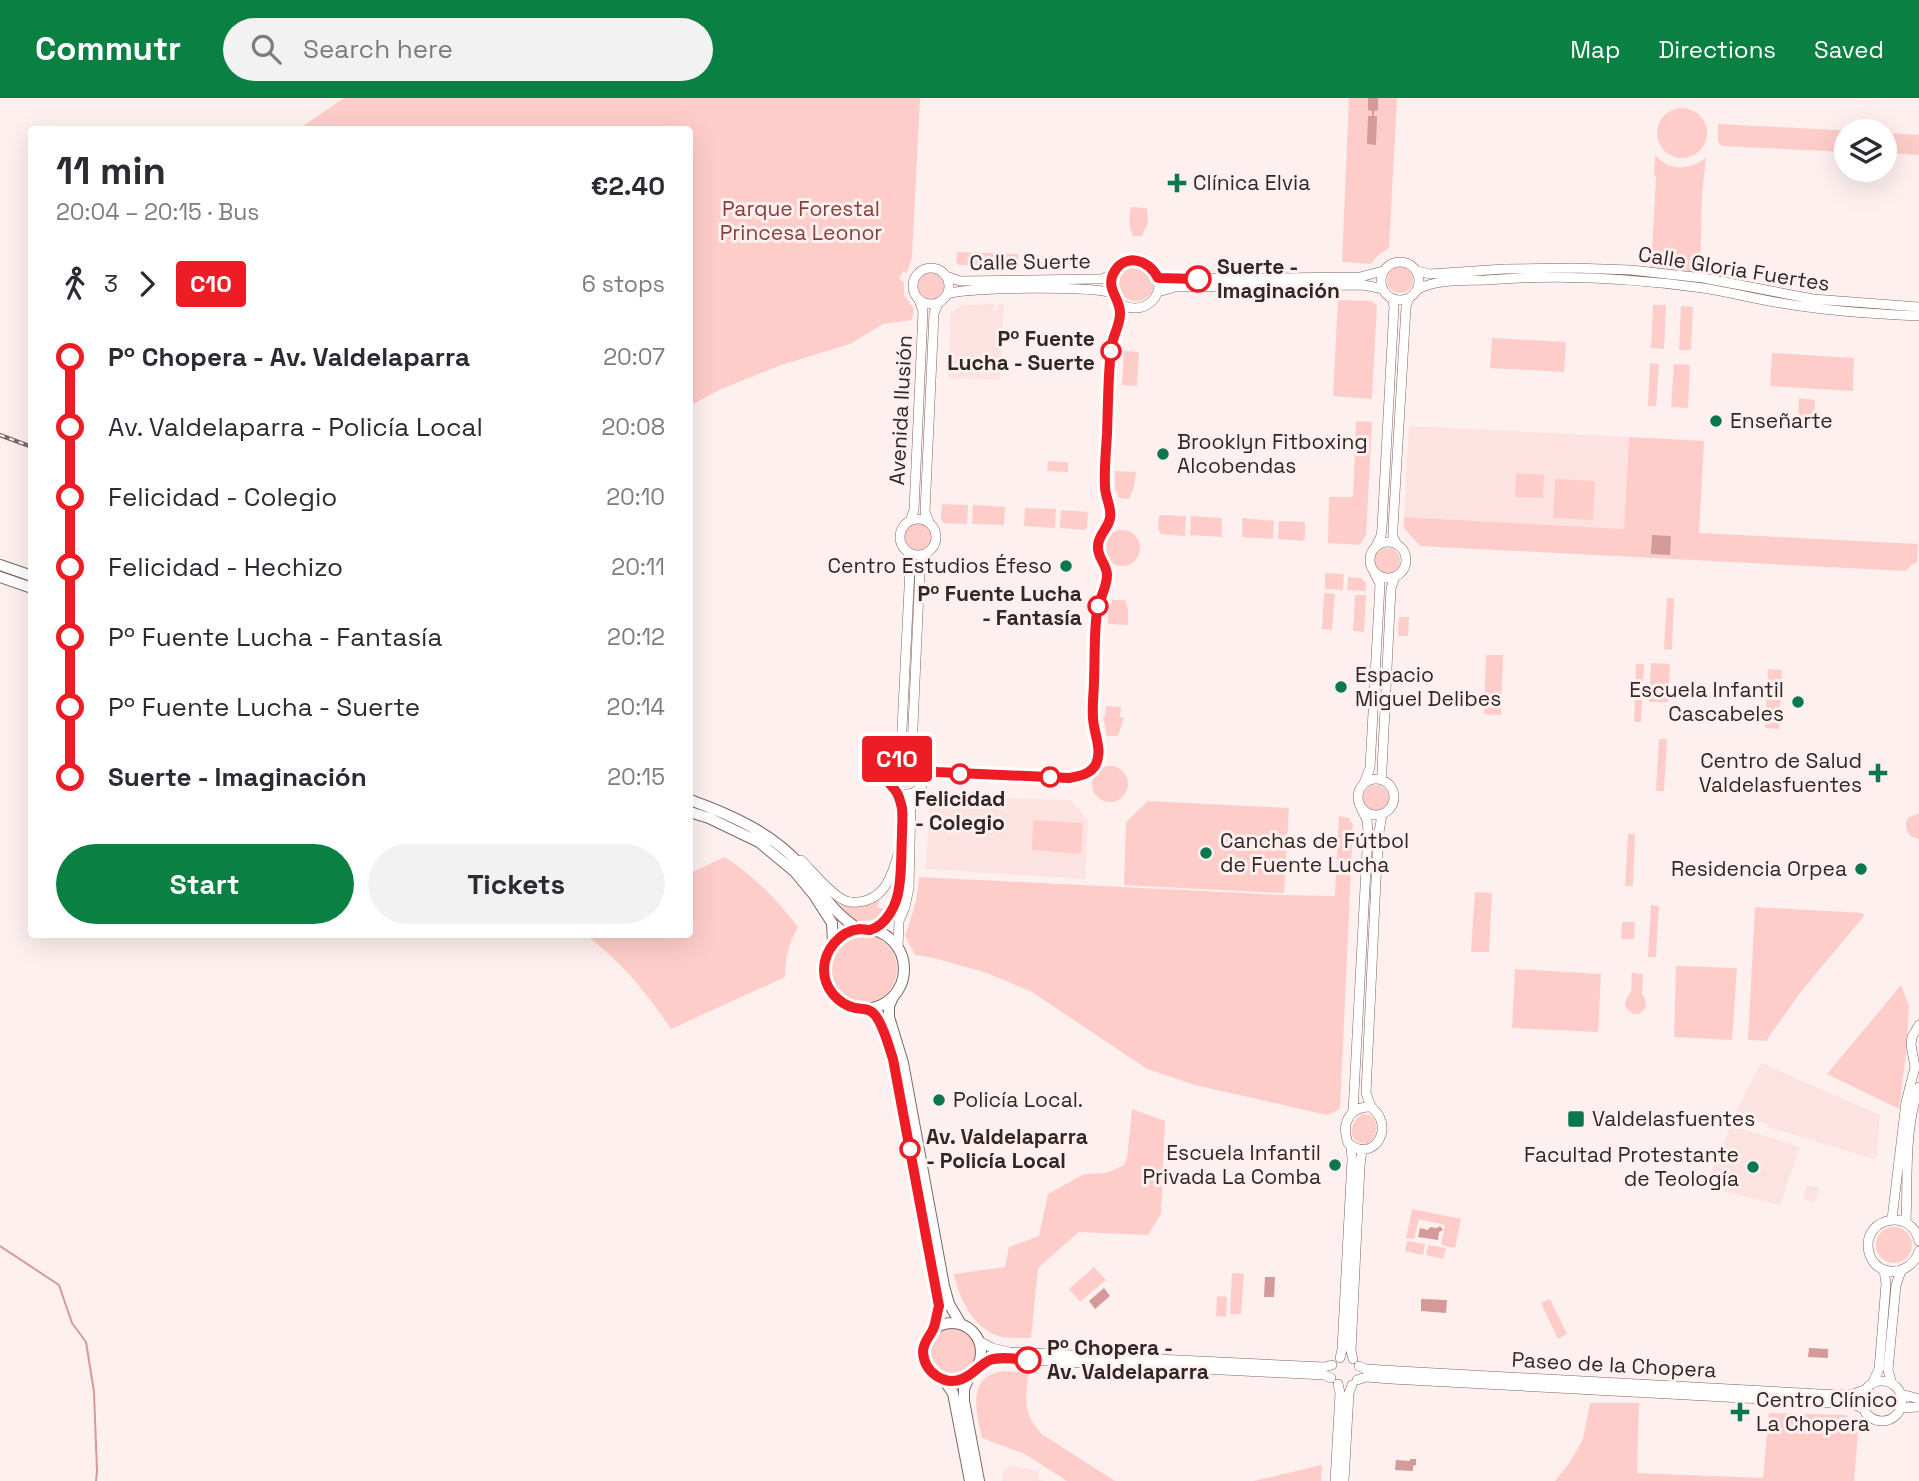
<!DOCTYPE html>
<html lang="en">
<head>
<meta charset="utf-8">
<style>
  :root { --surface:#fff; --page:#f2f2f3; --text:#2b2b33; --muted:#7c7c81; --accent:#0b8043 }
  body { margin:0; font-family:"Space Grotesk",sans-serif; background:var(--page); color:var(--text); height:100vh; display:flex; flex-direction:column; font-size:26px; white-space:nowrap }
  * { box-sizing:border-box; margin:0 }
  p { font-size:23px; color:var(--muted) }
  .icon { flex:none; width:38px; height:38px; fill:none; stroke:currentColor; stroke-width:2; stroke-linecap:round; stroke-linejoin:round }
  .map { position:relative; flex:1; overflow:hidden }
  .panel { position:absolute; left:28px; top:28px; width:665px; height:812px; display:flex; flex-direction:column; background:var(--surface); border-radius:7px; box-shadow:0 7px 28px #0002 }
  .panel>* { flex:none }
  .badge { padding:0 14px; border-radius:5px; font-size:24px; line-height:46px }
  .buttons { position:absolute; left:1834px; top:21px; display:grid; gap:14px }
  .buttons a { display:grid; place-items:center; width:63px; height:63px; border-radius:50%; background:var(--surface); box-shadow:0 7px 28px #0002; font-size:35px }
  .map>.badge { position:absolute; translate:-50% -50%; box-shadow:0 0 0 4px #fff }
  .legs { display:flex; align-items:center; gap:10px; height:77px; padding:0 28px; font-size:23px }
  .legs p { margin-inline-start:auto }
  .headline { display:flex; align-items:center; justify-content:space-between; height:119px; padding:0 28px }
  h1 { font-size:38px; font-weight:700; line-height:52px }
  .action { display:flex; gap:14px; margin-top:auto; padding:14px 28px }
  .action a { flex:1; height:80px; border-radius:42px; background:var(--accent); color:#fff; font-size:28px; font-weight:700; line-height:80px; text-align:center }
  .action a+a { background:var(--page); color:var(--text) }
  ul { padding:0 28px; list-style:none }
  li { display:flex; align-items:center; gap:24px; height:70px; font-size:26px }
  li i { display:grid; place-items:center; width:10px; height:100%; margin:0 9px; background:currentColor }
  li i::after { content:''; width:18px; height:18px; margin:-9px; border:5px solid; border-radius:50%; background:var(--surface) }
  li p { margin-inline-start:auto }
  li:first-child i { background:linear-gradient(#0000 50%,currentColor 0) }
  li:last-child i { background:linear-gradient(currentColor 50%,#0000 0) }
  header { display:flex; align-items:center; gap:42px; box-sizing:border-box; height:98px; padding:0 35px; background:var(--accent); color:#fff }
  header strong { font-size:33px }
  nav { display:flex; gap:38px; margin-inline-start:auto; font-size:24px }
  .search { width:490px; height:63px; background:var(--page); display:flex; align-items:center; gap:18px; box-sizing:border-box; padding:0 24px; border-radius:38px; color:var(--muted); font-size:26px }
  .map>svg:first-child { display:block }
  .built { fill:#fce3e1 }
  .green { fill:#fecdca }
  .water { fill:#d49a98 }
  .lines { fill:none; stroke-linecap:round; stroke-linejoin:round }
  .stream { stroke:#d49a98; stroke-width:2 }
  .secondary-casing { stroke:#7f6462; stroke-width:10 }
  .highway-casing { stroke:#7f6462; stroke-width:12 }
  .secondary { stroke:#fff; stroke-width:9 }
  .highway { stroke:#fff; stroke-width:10 }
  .rail-casing { stroke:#776b6a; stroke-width:4.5 }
  .rail { stroke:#fdf0ef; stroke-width:2; stroke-dasharray:5; stroke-linecap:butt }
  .line-1-casing { stroke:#fff; stroke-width:16 }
  .line-1 { stroke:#ee1c25; stroke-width:10 }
  .poi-dot { fill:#0a7750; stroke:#fdf0ef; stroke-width:2.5 }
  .stop-1-dot { fill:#fff; stroke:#ee1c25; stroke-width:3.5 }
  .labels { text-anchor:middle; stroke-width:6; stroke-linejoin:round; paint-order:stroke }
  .poi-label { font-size:21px; fill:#332726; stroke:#fdf0ef; text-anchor:start }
  .park-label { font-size:21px; fill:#863e3d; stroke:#fdf0ef }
  .street-label { font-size:21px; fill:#332726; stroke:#fdf0ef }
  .stop-label { font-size:21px; font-weight:bold; fill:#332726; stroke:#fdf0ef; text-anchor:start }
</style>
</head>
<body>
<header>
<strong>Commutr</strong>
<div class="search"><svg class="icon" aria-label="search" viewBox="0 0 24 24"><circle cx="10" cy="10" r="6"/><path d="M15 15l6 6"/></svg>Search here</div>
<nav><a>Map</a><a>Directions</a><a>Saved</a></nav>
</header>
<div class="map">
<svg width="1919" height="1383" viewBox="0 0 1919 1383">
  <rect width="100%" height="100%" fill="#fdf0ef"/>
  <path class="built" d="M994,206V212H998L999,206H1004L1000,282L950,280L948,277L951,215L962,207Z
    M1409,328L1629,339L1624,431L1404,419Z
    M930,698L1071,702L1088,723L1085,781L926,771Z
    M1761,965L1880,1017L1877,1058L1873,1061L1769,1029L1767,1026L1760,1023L1758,1025L1734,1018Z
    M1731,1027L1800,1049L1780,1107L1705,1089Z
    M1807,1087L1819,1090L1815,1104L1803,1101Z
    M1008,1367L1039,1373L1038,1382L1046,1383H1002L1003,1374L1007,1373Z"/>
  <path class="green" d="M344,0H920L912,159L907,175L903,173L899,181L904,184V197L914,211L912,222L883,226L850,246L781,267L719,292L690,308V32L299,31Z
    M1349,0H1397L1389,150L1377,158L1371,166L1342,164Z
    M1657 35a25 25 0 1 1 50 0a25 25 0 1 1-50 0Z
    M1718,26L1856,33H1846V54L1722,48L1718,44Z
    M1885,35L1919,37V57L1885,55Z
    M1655,57C1670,74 1689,72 1706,60L1702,96L1700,176L1650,169L1649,154H1652L1656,78L1654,77Z
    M1131,109L1147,110L1148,125L1142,138H1133C1128,128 1129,120 1131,109Z
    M957,154L1018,156V164L1014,167H960L956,164Z
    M1037,158L1075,159V166L1042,167L1037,163Z
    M1118 185a18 18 0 1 1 36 0a18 18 0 1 1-36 0Z
    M1387 182a13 13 0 1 1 26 0a13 13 0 1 1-26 0Z
    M918 188a13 13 0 1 1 26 0a13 13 0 1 1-26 0Z
    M1338,202L1372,203L1377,208L1372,301L1333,298Z
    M1653,207H1666L1664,251L1651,250Z
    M1681,208L1693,209L1691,252H1679Z
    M1492,240L1566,244L1564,274L1490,270Z
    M1124,253L1139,254L1137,288L1122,287Z
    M1772,255L1854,260L1853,293L1770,288Z
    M1650,265L1659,266L1656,308H1648Z
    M1674,266L1690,267L1688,310L1671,309Z
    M1799,300L1815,302L1814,324L1798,323Z
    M1356,323L1372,324L1366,437L1360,447L1328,445L1329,399H1353Z
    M1629,339L1704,343L1699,435L1918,446L1917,464L1911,467L1906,473L1420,448L1404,430V419L1624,431Z
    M1048,363L1068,364V374L1047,373Z
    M1115,373L1136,374L1134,389L1129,401L1119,400L1115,390Z
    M1516,375L1544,377L1543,400L1515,399Z
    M1555,381L1595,383L1593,422L1553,420Z
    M942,406L968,407L967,426L943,425L941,421Z
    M973,407L1005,409L1004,427L972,426Z
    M1025,410L1056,411L1055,430L1024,428Z
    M1061,412L1088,414L1087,430L1085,432L1060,430Z
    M1159,417L1186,418L1185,438L1162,436L1158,432Z
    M1191,418L1222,420V439L1190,437Z
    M1242,420L1274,423L1273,441L1242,439Z
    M1279,423L1305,424V440L1302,443L1278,441Z
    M904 439a14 14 0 1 1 28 0a14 14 0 1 1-28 0Z
    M1104 450a18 18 0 1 1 36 0a18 18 0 1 1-36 0Z
    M1374 463a13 13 0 1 1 26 0a13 13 0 1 1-26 0Z
    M1325,475L1344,476L1343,492L1325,491Z
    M1348,479L1361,480L1366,485V493L1347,492Z
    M1324,495L1335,496L1332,532L1322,531Z
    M1355,497H1366L1364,534L1353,533Z
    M1667,500H1674L1672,552L1664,551Z
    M1113,502H1125L1128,511V527L1108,526L1109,511Z
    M1399,519H1409L1408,538H1398Z
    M1486,557H1503L1501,617L1484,616Z
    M1651,565L1670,566L1668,604H1649Z
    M1636,566H1644L1641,624H1634Z
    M1768,571L1782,572L1779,631L1765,630Z
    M1106,608L1121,609L1120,619H1124L1118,638H1107L1103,618H1105Z
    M1659,641H1667L1664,693H1656Z
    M893 676a13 13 0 1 1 26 0a13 13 0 1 1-26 0Z
    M1092 686a18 18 0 1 1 36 0a18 18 0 1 1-36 0Z
    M1363 700a13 13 0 1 1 26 0a13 13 0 1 1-26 0Z
    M1148,703L1289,710L1284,795L1124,787L1126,724Z
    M1919,715V741C1908,740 1903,730 1908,720Z
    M1339,718L1349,720L1353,727L1340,1011L1327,1017L1195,987L1147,971L1032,894L987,875L934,860L915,857L905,838C912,819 918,799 919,779L1281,797L1335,798Z
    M1033,722L1083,725L1081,756L1032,752Z
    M1628,736H1635L1633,788H1625Z
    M725,759C754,778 776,801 798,829C789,845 785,860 785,879L671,931C646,894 622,864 586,837L690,836V775Z
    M1475,794L1492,795L1489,854H1471Z
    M880,802L877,809L886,812L878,822L858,823L850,819L840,806L861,809Z
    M1651,807L1659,808L1656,859H1648Z
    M1755,809L1863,815L1864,818L1800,895L1766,943L1748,942Z
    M1622,824H1635L1634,841H1621Z
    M829 871a34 34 0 1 1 68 0a34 34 0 1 1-68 0Z
    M1676,868L1737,870L1732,942L1674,939Z
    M1515,871L1601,876L1598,934L1512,930Z
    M1632,875L1643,876L1642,896C1652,908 1640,923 1629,913C1620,906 1629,899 1631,893C1632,888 1631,880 1632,875Z
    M1901,887L1909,908L1906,956L1899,1011L1827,976Z
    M1132,1011L1165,1023L1161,1116L1148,1137L1079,1134L1038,1170L1031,1240C1022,1240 1012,1240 1003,1239C975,1234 959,1201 954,1176L1005,1169L1009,1149L1039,1138L1048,1096L1084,1076L1105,1075L1123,1068L1127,1061Z
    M1362,1016L1370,1017C1380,1026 1378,1038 1367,1046C1347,1045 1348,1026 1362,1016Z
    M1412,1111L1461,1121L1455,1150L1441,1147L1445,1127L1419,1121L1414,1141L1406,1140Z
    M1876 1147a18 18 0 1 1 36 0a18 18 0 1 1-36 0Z
    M1407,1143L1425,1146L1423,1157L1405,1153Z
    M1428,1147L1446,1150L1443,1161L1426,1157Z
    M1094,1169L1106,1182L1080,1204L1069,1191Z
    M1232,1175L1244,1176L1241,1216H1230Z
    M1217,1198L1227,1199L1226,1219L1216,1218Z
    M1550,1201L1567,1236L1558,1241L1541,1205Z
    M928 1253a24 24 0 1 1 48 0a24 24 0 1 1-48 0Z
    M1005,1273L1028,1275C1026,1302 1022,1317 1043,1337L1115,1383H1067L1025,1356L982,1340C976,1313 966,1277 1005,1273Z
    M1590,1305H1639L1637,1375L1763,1380L1769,1315L1846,1317L1858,1334L1854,1383H1555L1570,1364L1583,1341Z
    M1322,1367L1321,1383H1254Z"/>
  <path class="water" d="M1368,0H1378V12L1374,13V18H1377L1376,47L1367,46L1368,18H1372V13L1368,12Z
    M1652,437L1671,438L1670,457L1651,456Z
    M1440,1128L1443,1132L1439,1134L1438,1142L1418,1139L1420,1130L1428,1132L1430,1129L1437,1130Z
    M1265,1179H1275L1274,1199H1264Z
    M1104,1190L1110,1198L1095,1211L1089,1203Z
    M1421,1201L1447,1202L1446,1215L1421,1213Z
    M1809,1250L1828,1251V1260L1808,1259Z
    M1410,1361H1416V1367L1413,1368V1373L1395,1372L1396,1362L1410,1363Z"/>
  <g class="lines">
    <path class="stream" d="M0,1148L59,1187L72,1225L86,1244L94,1294L97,1373L96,1383"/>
    <defs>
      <path id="secondary" d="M1111 186a24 24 0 1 1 48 0a24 24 0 1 1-48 0Z
        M1381 183a19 19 0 1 1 38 0a19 19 0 1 1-38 0Z
        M913 188a18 18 0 1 1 36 0a18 18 0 1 1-36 0Z
        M1417,173L1430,176L1504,171L1574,170L1631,172L1703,180L1813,201L1919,209
        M946,178L960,183L1095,181H1102L1114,175
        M1158,180L1175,181L1360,179L1383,173
        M1418,191C1438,181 1463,183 1486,182C1558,176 1632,180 1703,190C1729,194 1755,201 1781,205C1827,213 1873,216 1919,218
        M1158,194L1175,189L1364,187L1383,191
        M947,196C965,189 1093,188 1112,195
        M900 439a18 18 0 1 1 36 0a18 18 0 1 1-36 0Z
        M910,423L914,412L923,213L919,202
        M929,424L925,414L934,215L939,204
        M1370 462a18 18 0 1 1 36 0a18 18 0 1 1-36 0Z
        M1397,447L1393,439V429L1406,209L1409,200
        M1376,448L1381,438L1382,430L1394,208L1392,200
        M887 677a19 19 0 1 1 38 0a19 19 0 1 1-38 0Z
        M914,660L912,650L920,471L925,456
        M896,661L901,651L910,470L908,455
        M1358 699a18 18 0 1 1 36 0a18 18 0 1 1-36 0Z
        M1382,682V671L1391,490L1395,479
        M1364,685L1370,670L1380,486L1375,476
        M801,762C812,773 829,794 842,801C847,804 852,805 858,804C888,801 894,771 901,746
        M870,832L884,824L889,817L899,794L902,711L897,694
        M898,850L899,823L905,809L909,790L911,703L914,694
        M1371,1009C1349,1008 1341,1026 1348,1045C1355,1050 1361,1054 1370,1050C1381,1045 1385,1031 1380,1020C1378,1014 1372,1012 1370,1006C1368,1003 1368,999 1366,995L1376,782L1379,734L1382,717
        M1353,1014L1368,733L1367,722L1361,710
        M1892,1121L1906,1004L1915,969L1911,947L1912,939L1919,927
        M1906,1124C1908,1080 1904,1031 1919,989
        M1919,1143C1911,1107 1857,1121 1870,1158C1873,1165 1878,1170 1885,1172C1900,1177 1915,1167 1919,1153
        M979,1243L992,1250L1009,1254L1324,1269L1332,1267
        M1340,1260L1342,1252L1352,1061L1351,1047
        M1353,1261L1351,1253L1360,1068L1362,1052
        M1359,1268L1366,1271L1399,1273L1839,1297L1853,1296L1867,1291
        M976,1269L992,1261H1006L1324,1277L1331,1280
        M1357,1282L1366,1279L1391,1281L1853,1306L1864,1311
        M1862 1303a20 20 0 1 1 40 0a20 20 0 1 1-40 0Z
        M1872,1286L1879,1271L1886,1186L1884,1172
        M1892,1286L1888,1272L1896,1187L1901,1173
        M1901,1296L1919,1301
        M1901,1310L1919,1309
        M1335,1383L1340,1295L1338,1286
        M1344,1383L1349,1295L1352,1287"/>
      <path id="highway" d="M0,467L32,478
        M0,479L32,490
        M690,702C729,716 773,735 801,768C820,791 833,816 859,831
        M690,714L709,720L759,744L795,774L814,797L832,825L833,846
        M824 871a40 40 0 1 1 80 0a40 40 0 1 1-80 0Z
        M894,897L889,908V919L903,965L944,1188L949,1206L961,1226
        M867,911C882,921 888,944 893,961L939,1208L933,1232
        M923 1254a29 29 0 1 1 58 0a29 29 0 1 1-58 0Z
        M970,1277L964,1291V1303L979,1383
        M943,1281L953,1295L970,1383"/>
    </defs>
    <use href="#secondary" class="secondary-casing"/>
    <use href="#highway" class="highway-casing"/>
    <use href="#secondary" class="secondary"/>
    <use href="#highway" class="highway"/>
    <defs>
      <path id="rail" d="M0,337L32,349"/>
    </defs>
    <use href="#rail" class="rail-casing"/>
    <use href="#rail" class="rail"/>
  </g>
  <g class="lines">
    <defs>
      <path id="line-1" d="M1028,1262C1016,1261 1001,1258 990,1262C979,1267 973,1277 962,1281C944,1288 924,1274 923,1254C923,1243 931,1238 934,1229C936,1223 937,1215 939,1208L893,961C889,949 883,926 875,917C869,910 863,911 855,910C838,906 824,890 824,872C824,852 840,833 860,831C861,831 869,832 870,832C887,827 897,806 899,790C902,772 901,754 902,737C902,728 903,718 902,710C901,706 899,698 897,695C893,688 887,686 887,677C887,668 894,660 904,659C916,657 925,670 936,674L1069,680C1080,678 1091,676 1096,666C1103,651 1093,634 1093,619C1092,607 1094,594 1094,582C1095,559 1094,536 1097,513C1099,501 1107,490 1107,477C1107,466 1097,460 1098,448C1098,437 1108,431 1110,420C1112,409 1105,399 1105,389C1104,372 1106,353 1107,336C1108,308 1108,279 1111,251C1112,239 1120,228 1120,216C1121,201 1106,192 1113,176C1124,154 1149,161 1158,180L1198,181"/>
    </defs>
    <use href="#line-1" class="line-1-casing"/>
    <use href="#line-1" class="line-1"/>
  </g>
  <g class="poi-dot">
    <path d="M1173.5 74.5h7v7h7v7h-7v7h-7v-7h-7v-7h7z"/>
    <circle cx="1716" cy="323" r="7"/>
    <circle cx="1163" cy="356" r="7"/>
    <circle cx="1066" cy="468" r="7"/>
    <circle cx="1341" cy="589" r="7"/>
    <circle cx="1798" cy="604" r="7"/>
    <path d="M1874.5 664.5h7v7h7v7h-7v7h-7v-7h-7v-7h7z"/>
    <circle cx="1206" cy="755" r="7"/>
    <circle cx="1861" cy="771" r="7"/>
    <circle cx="939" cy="1002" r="7"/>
    <rect x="1567" y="1012" width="18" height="18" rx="3.5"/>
    <circle cx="1335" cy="1067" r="7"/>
    <circle cx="1753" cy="1069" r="7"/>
    <path d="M1736.5 1303.5h7v7h7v7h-7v7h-7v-7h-7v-7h7z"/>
  </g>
  <g class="stop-1-dot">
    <circle cx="1198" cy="181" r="12"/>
    <circle cx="1111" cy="253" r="9"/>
    <circle cx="1098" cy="508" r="9"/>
    <circle cx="960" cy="676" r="9"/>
    <circle cx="1050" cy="679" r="9"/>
    <circle cx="910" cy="1051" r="9"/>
    <circle cx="1028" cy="1262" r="12"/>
  </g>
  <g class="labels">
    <g class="poi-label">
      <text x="1193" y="92">Clínica Elvia</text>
      <text x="1730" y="330">Enseñarte</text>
      <text x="1177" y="351">Brooklyn Fitboxing<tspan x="1177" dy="24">Alcobendas</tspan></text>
      <text x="1052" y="475" text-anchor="end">Centro Estudios Éfeso</text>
      <text x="1355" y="584">Espacio<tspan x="1355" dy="24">Miguel Delibes</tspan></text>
      <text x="1784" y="599" text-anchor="end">Escuela Infantil<tspan x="1784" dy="24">Cascabeles</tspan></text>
      <text x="1862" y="670" text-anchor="end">Centro de Salud<tspan x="1862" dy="24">Valdelasfuentes</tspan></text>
      <text x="1220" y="750">Canchas de Fútbol<tspan x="1220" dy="24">de Fuente Lucha</tspan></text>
      <text x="1847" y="778" text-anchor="end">Residencia Orpea</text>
      <text x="953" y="1009">Policía Local.</text>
      <text x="1592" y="1028">Valdelasfuentes</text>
      <text x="1321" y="1062" text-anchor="end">Escuela Infantil<tspan x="1321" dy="24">Privada La Comba</tspan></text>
      <text x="1739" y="1064" text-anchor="end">Facultad Protestante<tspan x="1739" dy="24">de Teología</tspan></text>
      <text x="1756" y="1309">Centro Clínico<tspan x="1756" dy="24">La Chopera</tspan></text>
    </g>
    <g class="park-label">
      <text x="801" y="118">Parque Forestal<tspan x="801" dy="24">Princesa Leonor</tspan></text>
    </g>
    <g class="street-label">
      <text transform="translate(1030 164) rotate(-1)" y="7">Calle Suerte</text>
      <text transform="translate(1734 171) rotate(9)" y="7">Calle Gloria Fuertes</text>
      <text transform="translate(901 312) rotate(-87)" y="7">Avenida Ilusión</text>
      <text transform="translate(1614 1267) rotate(3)" y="7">Paseo de la Chopera</text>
    </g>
    <g class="stop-label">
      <text x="1217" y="176">Suerte -<tspan x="1217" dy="24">Imaginación</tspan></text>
      <text x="1095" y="248" text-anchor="end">Pº Fuente<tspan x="1095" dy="24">Lucha - Suerte</tspan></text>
      <text x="1082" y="503" text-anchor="end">Pº Fuente Lucha<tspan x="1082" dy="24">- Fantasía</tspan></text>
      <text x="960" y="708" text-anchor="middle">Felicidad<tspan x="960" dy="24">- Colegio</tspan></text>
      <text x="926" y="1046">Av. Valdelaparra<tspan x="926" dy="24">- Policía Local</tspan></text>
      <text x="1047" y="1257">Pº Chopera -<tspan x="1047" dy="24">Av. Valdelaparra</tspan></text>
    </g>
  </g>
</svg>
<div class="buttons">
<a><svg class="icon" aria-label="layers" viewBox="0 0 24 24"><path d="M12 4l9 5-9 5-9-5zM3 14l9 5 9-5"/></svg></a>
</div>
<b class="badge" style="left:897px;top:661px;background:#ee1c25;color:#fff">C10</b>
<section class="panel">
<div class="headline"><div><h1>11 min</h1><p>20:04 – 20:15 · Bus</p></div><b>€2.40</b></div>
<div class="legs"><svg class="icon" aria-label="walk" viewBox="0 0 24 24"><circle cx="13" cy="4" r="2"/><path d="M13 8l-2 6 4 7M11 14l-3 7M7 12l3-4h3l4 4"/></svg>3<svg class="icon" aria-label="forward" viewBox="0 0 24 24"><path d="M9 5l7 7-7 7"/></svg><b class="badge" style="background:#ee1c25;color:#fff">C10</b><p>6 stops</p></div>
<ul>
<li><i style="color:#ee1c25"></i><b>Pº Chopera - Av. Valdelaparra</b><p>20:07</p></li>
<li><i style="color:#ee1c25"></i><span>Av. Valdelaparra - Policía Local</span><p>20:08</p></li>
<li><i style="color:#ee1c25"></i><span>Felicidad - Colegio</span><p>20:10</p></li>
<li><i style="color:#ee1c25"></i><span>Felicidad - Hechizo</span><p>20:11</p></li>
<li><i style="color:#ee1c25"></i><span>Pº Fuente Lucha - Fantasía</span><p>20:12</p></li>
<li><i style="color:#ee1c25"></i><span>Pº Fuente Lucha - Suerte</span><p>20:14</p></li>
<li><i style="color:#ee1c25"></i><b>Suerte - Imaginación</b><p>20:15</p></li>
</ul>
<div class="action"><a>Start</a><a>Tickets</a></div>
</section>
</div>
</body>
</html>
